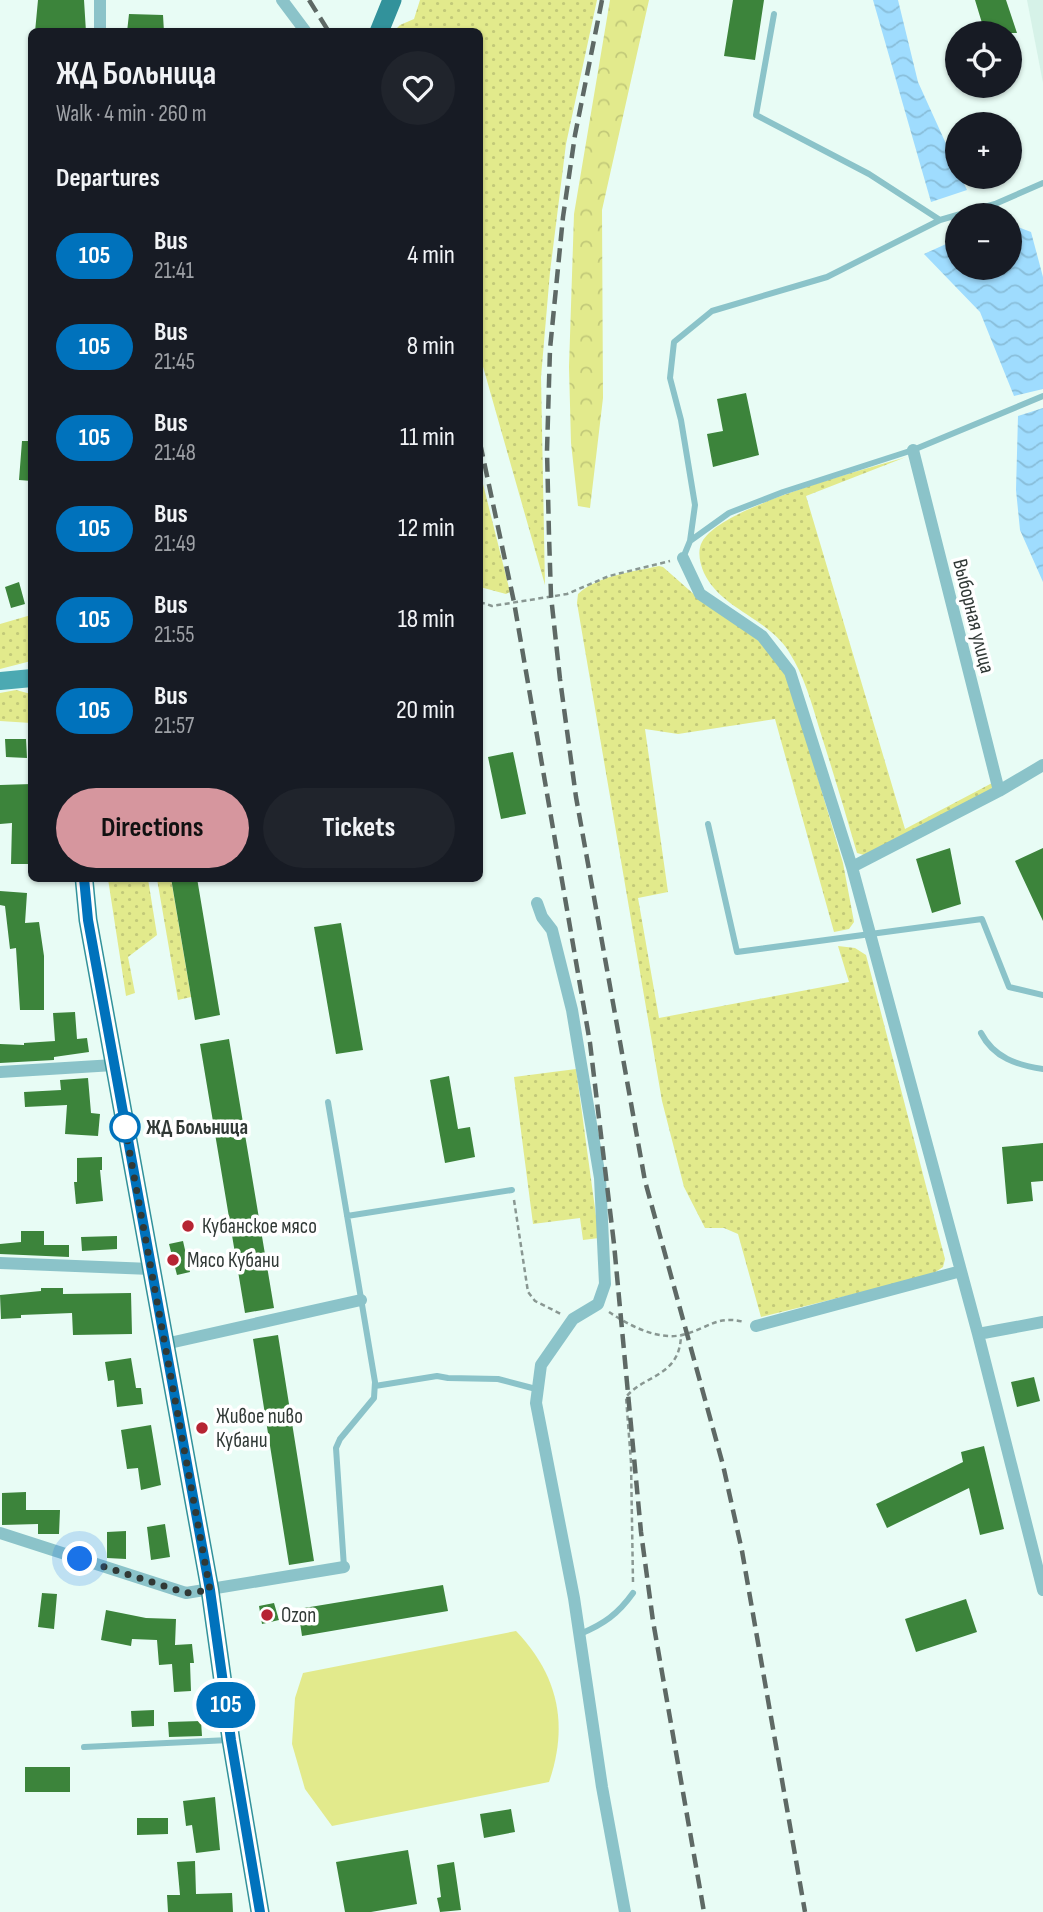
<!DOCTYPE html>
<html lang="en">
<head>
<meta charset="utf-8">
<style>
  :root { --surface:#171b24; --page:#20242c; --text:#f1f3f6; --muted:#9ea1a6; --accent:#d6969e }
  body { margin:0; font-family:"Sofia Sans Condensed",sans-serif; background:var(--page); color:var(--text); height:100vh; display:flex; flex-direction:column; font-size:26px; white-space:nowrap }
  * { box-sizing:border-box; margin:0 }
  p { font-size:23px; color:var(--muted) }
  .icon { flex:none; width:38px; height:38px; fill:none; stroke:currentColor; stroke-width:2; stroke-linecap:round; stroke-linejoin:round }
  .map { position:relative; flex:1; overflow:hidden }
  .side { position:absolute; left:28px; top:28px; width:455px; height:854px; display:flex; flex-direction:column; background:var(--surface); border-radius:10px; box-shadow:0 2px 5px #0004 }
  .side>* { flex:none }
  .badge { padding:0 14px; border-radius:23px; font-size:24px; line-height:46px }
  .fabs { position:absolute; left:945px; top:21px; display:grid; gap:14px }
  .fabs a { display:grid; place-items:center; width:77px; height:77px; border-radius:50%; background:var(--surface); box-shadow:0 2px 5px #0004; font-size:35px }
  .you { position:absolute; width:35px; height:35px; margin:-18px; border:5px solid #fff; border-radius:50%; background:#1a73e8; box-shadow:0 0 0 10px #1a73e833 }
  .map>.badge { position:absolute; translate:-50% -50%; box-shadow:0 0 0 4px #fff }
  h2 { padding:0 28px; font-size:26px; line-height:63px }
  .round { display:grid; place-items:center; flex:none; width:74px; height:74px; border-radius:37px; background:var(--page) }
  .overview { display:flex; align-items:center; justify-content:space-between; height:119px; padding:0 28px }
  h1 { font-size:33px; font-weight:700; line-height:52px }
  .button { display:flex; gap:14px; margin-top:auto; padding:14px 28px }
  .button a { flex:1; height:80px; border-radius:42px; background:var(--accent); color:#111; font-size:28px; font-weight:700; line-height:80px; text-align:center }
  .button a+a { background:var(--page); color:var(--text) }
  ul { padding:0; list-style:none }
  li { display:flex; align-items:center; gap:21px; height:91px; padding:0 28px }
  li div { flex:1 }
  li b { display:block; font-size:26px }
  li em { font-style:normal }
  li .badge { min-width:77px; font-weight:700; text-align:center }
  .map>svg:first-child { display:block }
  .built { fill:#d6f2e8 }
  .grass { fill:url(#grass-dots) }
  .forest { fill:url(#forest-crowns) }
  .pitch { fill:#e2ea8c }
  .water { fill:url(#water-waves) }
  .building { fill:#3c843b }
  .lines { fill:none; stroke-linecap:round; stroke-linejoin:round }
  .path { stroke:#899792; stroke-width:2.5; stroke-dasharray:5 3.5; stroke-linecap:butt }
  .lane { stroke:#8bc3c9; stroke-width:6 }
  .street { stroke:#8bc3c9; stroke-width:12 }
  .secondary { stroke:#4ca9b2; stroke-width:18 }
  .primary { stroke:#32929b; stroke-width:19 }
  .rail { stroke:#5e6965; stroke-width:4.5; stroke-dasharray:14 7; stroke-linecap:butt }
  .line-casing { stroke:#fff; stroke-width:16 }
  .line { stroke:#0072bc; stroke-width:10 }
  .walk { stroke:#313936; stroke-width:7; stroke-dasharray:0 12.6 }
  .stop-dot { fill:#fff; stroke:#0072bc; stroke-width:3.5 }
  .poi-dot { fill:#b62433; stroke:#fff; stroke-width:2.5 }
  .labels { text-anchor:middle; stroke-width:7; stroke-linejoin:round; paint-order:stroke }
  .street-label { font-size:21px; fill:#313936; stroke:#fff }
  .stop-label { font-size:21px; font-weight:bold; fill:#313936; stroke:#fff; text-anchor:start }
  .poi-label { font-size:21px; fill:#313936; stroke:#fff; text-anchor:start }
</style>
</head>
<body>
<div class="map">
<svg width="1043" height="1912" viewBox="0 0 1043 1912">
  <defs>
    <pattern id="grass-dots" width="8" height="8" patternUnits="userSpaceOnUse" patternTransform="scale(1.75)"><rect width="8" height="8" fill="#e2ea8c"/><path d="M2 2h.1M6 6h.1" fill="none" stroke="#c2c979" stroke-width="1.8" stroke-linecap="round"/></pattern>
    <pattern id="forest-crowns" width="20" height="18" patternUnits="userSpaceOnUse" patternTransform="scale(1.75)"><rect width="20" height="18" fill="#e2ea8c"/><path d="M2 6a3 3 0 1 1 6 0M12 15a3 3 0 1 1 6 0" fill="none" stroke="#c2c979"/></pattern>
    <pattern id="water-waves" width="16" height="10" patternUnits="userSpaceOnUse" patternTransform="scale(1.75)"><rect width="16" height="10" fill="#9fdcfe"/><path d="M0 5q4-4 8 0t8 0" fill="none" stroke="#89beda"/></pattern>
  </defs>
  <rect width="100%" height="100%" fill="#e8fcf5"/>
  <path class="built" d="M1027,0H1043V83Z"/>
  <path class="grass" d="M420,0H597L566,144L550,272L541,377L545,585L480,356V32L394,31L400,25L414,19Z
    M906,457L806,496L905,829L994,782L991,790L864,855L857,853C845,812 833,771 820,731C812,704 804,675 789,652C768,618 721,609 704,573C700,564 697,551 702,542C721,506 864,470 906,457Z
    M480,472L510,592L506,594L480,587Z
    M659,566L663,567L697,597L768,647L789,681L843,863L854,922L849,929L834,932L775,719L678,734L645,729L668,892L638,898L659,1018L849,982L838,946L855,948L866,955L945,1259L943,1267L931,1275L761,1317L738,1234L724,1228H705L684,1187L662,1101L577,603L578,594C599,575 632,572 659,566Z
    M31,615V661L0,669V624Z
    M16,690L31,694V723L0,721V693Z
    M108,879H148L157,935L128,957L135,993L126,996Z
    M157,879H171L191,997L178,1000Z
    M576,1069L599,1238L583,1240L580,1218L533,1224L514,1077Z"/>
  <path class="forest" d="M610,0H649L602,210L603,398L590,508L578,506L571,443L569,367L574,214Z"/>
  <path class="pitch" d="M516,1631C558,1675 569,1724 549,1782L332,1826L305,1789L292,1744L295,1698L303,1673Z"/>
  <path class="water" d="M873,0H898L918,82L957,168V177H961L967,190L931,202Z
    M1010,224L1031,232L1043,277V389L1014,396L980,312L924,254L957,239V268H1010Z
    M1043,408V582L1020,530L1016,490L1018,416Z"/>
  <path class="building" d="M38,0H84L86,32H35Z
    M733,0H764L755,60L724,56Z
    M975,0H1006L1017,33H985Z
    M129,14L163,15L164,32H127Z
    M746,393L759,455L713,467L707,434L723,431L717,399Z
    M22,441H32V481L19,480Z
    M19,582L25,604L11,608L5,587Z
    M5,739H26L27,758L6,757Z
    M513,752L526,814L501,819L488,757Z
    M32,784V864H11L12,823L0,824V785Z
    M950,848L961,904L932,913L916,859Z
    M1043,848V921L1015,861Z
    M171,878H197L220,1015L195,1020Z
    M0,891L27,893L25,923L39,922L44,956V1010H20L16,948L10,949L5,906L0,905Z
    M341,923L363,1050L336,1054L314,927Z
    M75,1012L77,1039L87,1038L89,1052L54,1057V1060L0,1063V1044L24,1045V1043L55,1041L53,1013Z
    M229,1039L274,1308L245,1313L200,1044Z
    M449,1076L458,1129L470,1127L475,1157L445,1163L430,1080Z
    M88,1078L91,1113L100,1114L98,1136L65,1134L67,1105L25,1107L24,1092L61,1090L60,1080Z
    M1043,1143V1181L1031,1182L1033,1201L1007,1204L1002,1147Z
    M102,1157V1170H100L103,1201L76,1204L74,1182H77V1158Z
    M21,1231H44V1245H69V1257L0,1254V1244L21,1242Z
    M117,1236V1249L82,1251L81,1237Z
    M183,1241L190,1272L177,1275L169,1244Z
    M41,1288H63V1294L131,1293L132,1334L73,1335L72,1313L21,1315V1318L1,1319L0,1295L41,1291Z
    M278,1335L314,1561L289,1565L253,1339Z
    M131,1358L136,1388H141L143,1404L117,1407L114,1380L108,1381L105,1362Z
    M1034,1377L1040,1401L1017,1407L1011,1382Z
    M151,1425L161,1485L141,1490L138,1468L127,1469L121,1430Z
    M984,1446L1004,1529L980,1535L969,1488L887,1528L876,1504L963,1462L961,1452Z
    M26,1492V1510H60L59,1534H38V1524L2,1525V1493Z
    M165,1524L170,1557L151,1560L147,1527Z
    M126,1531V1559L107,1558V1532Z
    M443,1585L448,1611L302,1636L298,1609Z
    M42,1593L57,1594L54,1629L38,1627Z
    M966,1599L977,1632L916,1652L905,1619Z
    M274,1603L279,1620L262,1624L259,1606Z
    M106,1610L146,1618L176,1619L175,1645L192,1644L194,1663H190L191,1691L174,1692L172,1664L159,1665L157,1640L132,1639L131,1646L101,1640Z
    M154,1710V1726L132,1727L131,1711Z
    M201,1721L202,1736L169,1737L168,1722Z
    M25,1767H70V1792H25Z
    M215,1797L220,1850L196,1853L192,1825L186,1826L183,1801Z
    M511,1809L515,1832L484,1838L480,1814Z
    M137,1818H168V1834L137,1835Z
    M408,1850L417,1904L371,1912H345L336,1862Z
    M195,1861L196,1894L232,1893L233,1912H168L167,1895H180L177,1862Z
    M454,1862L461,1910L440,1912L437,1898L441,1897L437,1865Z"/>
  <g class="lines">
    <path class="path" d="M480,602L492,606L567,594L609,576L670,561
      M514,1200L528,1292L535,1301L561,1314
      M609,1312C630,1326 660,1342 686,1334C710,1327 718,1315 744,1322
      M633,1582L631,1462L626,1397C645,1374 680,1377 681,1335"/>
    <path class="lane" d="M774,14L756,115L869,174L940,220
      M690,541L695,505L681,420L670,378L674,342L712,311L827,277L940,220L995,204L1043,183
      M683,558L690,541L729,513L783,492L913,450L1043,396
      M708,824L737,952L982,919L1009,987L1043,995
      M981,1033C994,1058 1017,1065 1043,1069
      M328,1102L375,1382L374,1398L340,1439L336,1448L344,1567
      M347,1216L512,1190
      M375,1386L437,1376L448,1378L498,1379L536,1389
      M580,1634C604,1624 618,1614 633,1593
      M84,1747L229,1740"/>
    <path class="street" d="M282,0L306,32
      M100,32V0
      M913,450L999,791
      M683,558L700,594L762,636L790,672L852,867L978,1334L1043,1590
      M852,867L999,791L1043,765
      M537,903L542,917L552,930L572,1010L600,1178L605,1284L598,1304L573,1319L541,1365L536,1403L574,1598L602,1787L625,1912
      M0,1072L114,1065
      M0,1263L151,1269
      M756,1326L961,1271
      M978,1334L1043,1322
      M165,1344L361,1300
      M0,1533L186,1593L344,1567"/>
    <path class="secondary" d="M0,681L32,678"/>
    <path class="primary" d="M379,32L392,0
      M84,878L88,920L210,1590L231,1740L260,1912"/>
    <path class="rail" d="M309,0L329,32
      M602,0L575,135L563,217L550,349L547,451L549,535L551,596L560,679L576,797L645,1181L723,1465L742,1551L805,1912
      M480,443L514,602L590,1043L614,1244L641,1532L653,1621L704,1912"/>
  </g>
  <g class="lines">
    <defs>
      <path id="line" d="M84,878L88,920L210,1590L231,1740L260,1912"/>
    </defs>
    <use href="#line" class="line-casing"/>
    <use href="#line" class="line"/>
    <path class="walk" d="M80,1559L186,1593L210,1590L125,1127"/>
  </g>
  <circle class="stop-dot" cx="125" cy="1127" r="14"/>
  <g class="poi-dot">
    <circle cx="188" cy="1226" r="7"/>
    <circle cx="173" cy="1260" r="7"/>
    <circle cx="202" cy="1428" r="7"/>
    <circle cx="267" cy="1615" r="7"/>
  </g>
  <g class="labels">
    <g class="street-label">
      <text transform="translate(974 616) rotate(76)" y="7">Выборная улица</text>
    </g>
    <g class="stop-label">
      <text x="146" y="1134">ЖД Больница</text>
    </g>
    <g class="poi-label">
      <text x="202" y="1233">Кубанское мясо</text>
      <text x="187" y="1267">Мясо Кубани</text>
      <text x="216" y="1423">Живое пиво<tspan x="216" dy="24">Кубани</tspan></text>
      <text x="281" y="1622">Ozon</text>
    </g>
  </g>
</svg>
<div class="fabs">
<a><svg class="icon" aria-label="locate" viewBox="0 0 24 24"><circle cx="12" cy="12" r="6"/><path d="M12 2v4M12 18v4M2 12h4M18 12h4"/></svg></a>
<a>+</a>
<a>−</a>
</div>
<div class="you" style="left:80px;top:1559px"></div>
<b class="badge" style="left:226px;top:1705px;background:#0072bc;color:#fff">105</b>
<section class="side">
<div class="overview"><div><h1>ЖД Больница</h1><p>Walk · 4 min · 260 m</p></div><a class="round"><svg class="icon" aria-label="heart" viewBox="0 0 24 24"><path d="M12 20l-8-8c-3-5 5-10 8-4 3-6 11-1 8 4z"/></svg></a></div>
<h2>Departures</h2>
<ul>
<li><span class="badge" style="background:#0072bc;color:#fff">105</span><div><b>Bus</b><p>21:41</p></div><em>4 min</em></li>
<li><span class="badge" style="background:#0072bc;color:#fff">105</span><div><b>Bus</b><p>21:45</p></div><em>8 min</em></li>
<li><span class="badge" style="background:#0072bc;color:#fff">105</span><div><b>Bus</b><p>21:48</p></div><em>11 min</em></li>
<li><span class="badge" style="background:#0072bc;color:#fff">105</span><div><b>Bus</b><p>21:49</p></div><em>12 min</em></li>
<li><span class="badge" style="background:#0072bc;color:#fff">105</span><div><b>Bus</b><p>21:55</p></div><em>18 min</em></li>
<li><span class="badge" style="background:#0072bc;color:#fff">105</span><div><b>Bus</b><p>21:57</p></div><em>20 min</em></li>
</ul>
<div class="button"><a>Directions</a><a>Tickets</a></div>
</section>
</div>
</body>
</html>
